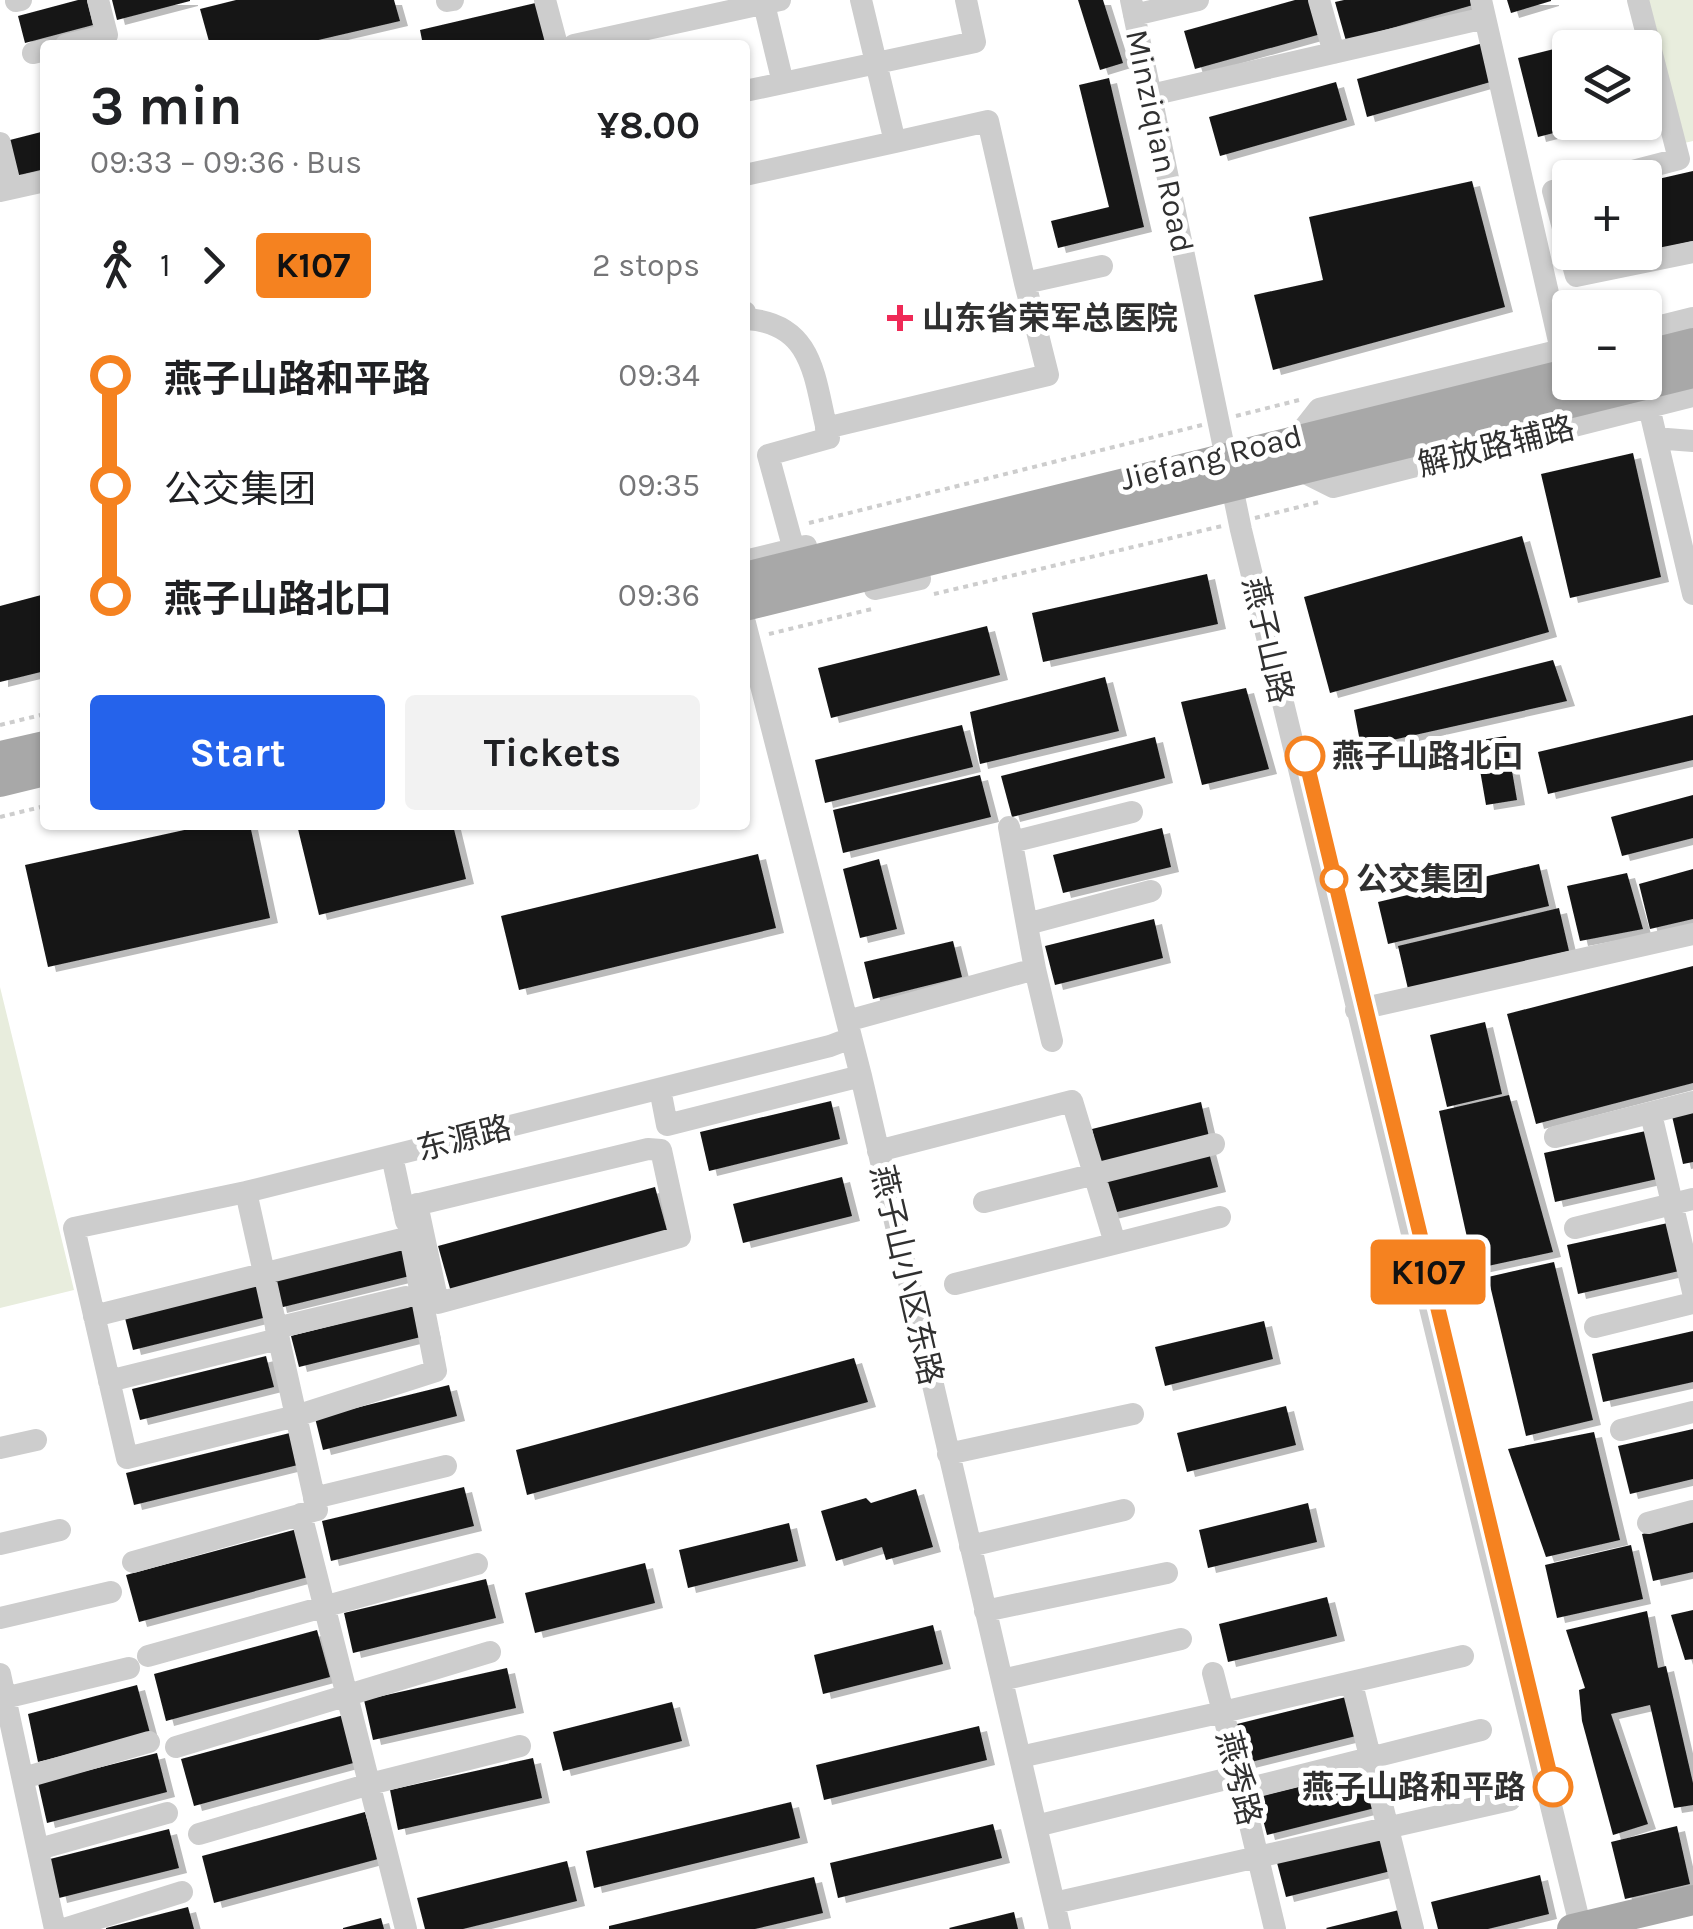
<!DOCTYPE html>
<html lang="en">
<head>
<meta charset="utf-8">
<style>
  :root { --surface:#fff; --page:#f2f2f2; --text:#202124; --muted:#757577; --accent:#2563eb }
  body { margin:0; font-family:Karla,"Noto Sans SC",sans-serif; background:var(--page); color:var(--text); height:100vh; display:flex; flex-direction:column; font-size:38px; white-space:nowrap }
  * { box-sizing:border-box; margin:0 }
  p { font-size:32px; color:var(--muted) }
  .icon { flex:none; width:55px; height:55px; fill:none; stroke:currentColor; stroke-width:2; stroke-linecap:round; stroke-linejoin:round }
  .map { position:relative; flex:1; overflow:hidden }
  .panel { position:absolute; left:40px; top:40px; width:710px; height:790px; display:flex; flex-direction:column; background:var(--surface); border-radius:10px; box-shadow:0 2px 8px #0004 }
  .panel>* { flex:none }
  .badge { padding:0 20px; border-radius:8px; font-size:35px; line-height:65px }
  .tools { position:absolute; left:1552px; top:30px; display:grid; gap:20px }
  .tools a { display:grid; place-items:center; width:110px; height:110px; border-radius:10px; background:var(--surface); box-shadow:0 2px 8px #0004; font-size:50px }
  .map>.badge { position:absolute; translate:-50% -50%; box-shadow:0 0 0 5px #fff }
  .legs { display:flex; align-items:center; gap:15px; height:110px; padding:0 50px; font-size:32px }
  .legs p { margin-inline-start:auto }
  .head { display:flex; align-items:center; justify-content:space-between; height:170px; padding:0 50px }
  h1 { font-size:55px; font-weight:700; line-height:75px }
  .cta { display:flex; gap:20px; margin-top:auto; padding:20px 50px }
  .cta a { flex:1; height:115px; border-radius:10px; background:var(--accent); color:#fff; font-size:40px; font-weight:700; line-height:115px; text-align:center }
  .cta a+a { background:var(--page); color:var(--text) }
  ul { padding:0 50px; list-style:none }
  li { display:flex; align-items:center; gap:35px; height:110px; font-size:38px }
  li i { display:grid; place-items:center; width:15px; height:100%; margin:0 12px; background:currentColor }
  li i::after { content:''; width:25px; height:25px; margin:-12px; border:8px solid; border-radius:50%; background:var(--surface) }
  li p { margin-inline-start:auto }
  li:first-child i { background:linear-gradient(#0000 50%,currentColor 0) }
  li:last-child i { background:linear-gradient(currentColor 50%,#0000 0) }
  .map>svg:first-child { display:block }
  .green { fill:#e8eddd }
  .building { fill:#171717; filter:url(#shadow) }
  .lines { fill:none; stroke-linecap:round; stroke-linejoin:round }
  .path { stroke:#cdcdcd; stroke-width:4; stroke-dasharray:5 5; stroke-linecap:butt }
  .minor { stroke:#cdcdcd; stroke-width:22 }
  .major { stroke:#a8a8a8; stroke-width:30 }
  .line-1-casing { stroke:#fff; stroke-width:22 }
  .line-1 { stroke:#f58220; stroke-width:15 }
  .poi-dot { fill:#ef2956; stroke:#fff; stroke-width:4 }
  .stop-1-dot { fill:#fff; stroke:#f58220; stroke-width:5 }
  .labels { text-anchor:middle; stroke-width:10; stroke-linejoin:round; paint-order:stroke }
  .street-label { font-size:32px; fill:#303030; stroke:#fff }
  .poi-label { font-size:32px; font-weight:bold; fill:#303030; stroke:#fff; text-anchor:start }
  .stop-label { font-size:32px; font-weight:bold; fill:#303030; stroke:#fff; text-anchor:start }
</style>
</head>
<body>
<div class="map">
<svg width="1693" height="1929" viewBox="0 0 1693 1929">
  <defs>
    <filter id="shadow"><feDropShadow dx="8" dy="5" stdDeviation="0" flood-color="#0004"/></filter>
  </defs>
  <rect width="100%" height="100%" fill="#fff"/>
  <path class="green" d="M1644,0H1693V141L1680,144Z
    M0,987L74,1290L0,1308Z"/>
  <path class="building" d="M78,0H87L93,25L25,43L18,16Z
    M112,0H190V1L117,20Z
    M236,0H394L400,21L297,45H210L200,9Z
    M1078,0H1103L1123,63L1100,70Z
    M1295,0H1312L1321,34L1195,69L1184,31Z
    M1344,0H1471L1473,5L1346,41L1335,2Z
    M1507,0H1551V1L1511,13Z
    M544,1L553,38L522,45H423L420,30Z
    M1630,30L1635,48H1570V122L1589,124L1538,137L1518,58Z
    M1483,43L1494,81L1367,117L1357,79Z
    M1109,78L1144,227L1058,248L1051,221L1109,207L1079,85Z
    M1336,82L1347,120L1220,156L1209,117Z
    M45,131V169L15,176L6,141Z
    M1693,171V241L1645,252V182Z
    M1472,181L1505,307L1273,370L1254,295L1323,280L1309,217Z
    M1585,252H1637L1588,265Z
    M1633,453L1661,577L1570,598L1541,474Z
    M1522,536L1549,632L1330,693L1304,597Z
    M1207,574L1218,624L1043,662L1032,613Z
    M45,594V671L0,682V606Z
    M987,626L1000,675L831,718L818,668Z
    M1553,660L1567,701L1361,747L1354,710Z
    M1105,677L1119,731L980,764L970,712Z
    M1246,688L1269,769L1202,785L1181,702Z
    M1693,715V760L1548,794L1538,752Z
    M962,725L973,767L825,803L815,760Z
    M1506,736L1517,800L1486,805L1475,741Z
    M1155,737L1165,778L1012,817L1001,776Z
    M980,775L991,817L843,853L833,810Z
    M1693,795V838L1622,856L1611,817Z
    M207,825H250L270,918L48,967L25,865Z
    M297,825H453L466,879L319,915Z
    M1162,828L1171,867L1063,893L1053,855Z
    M758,854L776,928L519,990L501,916Z
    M879,859L897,929L860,938L843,869Z
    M1539,864L1549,906L1388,944L1378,902Z
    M1693,869V919L1650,929L1639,884Z
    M1627,873L1643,929L1580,941L1567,886Z
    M1559,908L1569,951L1408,989L1398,946Z
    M1154,919L1163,958L1055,985L1045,946Z
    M953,941L962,977L873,999L864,962Z
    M1693,966V1083L1536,1124L1507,1014Z
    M1485,1022L1502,1094L1447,1107L1430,1035Z
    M1509,1095L1553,1252L1474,1269L1439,1111Z
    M831,1101L840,1139L709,1171L700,1132Z
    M1201,1102L1210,1141L1101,1167L1092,1129Z
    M1693,1111V1162L1683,1164L1672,1116Z
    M1655,1129L1666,1177L1555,1202L1544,1153Z
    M1208,1149L1218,1187L1109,1214L1100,1175Z
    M842,1177L852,1216L743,1243L733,1204Z
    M655,1187L668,1234L451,1292L438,1246Z
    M1677,1221L1688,1269L1578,1294L1567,1245Z
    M406,1243L414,1275L279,1308L272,1276Z
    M1554,1262L1593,1420L1526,1436L1488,1277Z
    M260,1285L267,1317L133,1350L125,1318Z
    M425,1302L433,1334L299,1367L291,1336Z
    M1264,1321L1273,1359L1165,1386L1155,1347Z
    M1693,1331V1382L1603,1402L1592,1354Z
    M266,1356L274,1387L140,1420L132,1389Z
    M854,1358L868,1402L527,1495L516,1450Z
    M449,1385L457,1416L323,1450L315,1418Z
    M1286,1406L1296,1445L1187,1472L1177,1433Z
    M1693,1429V1479L1630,1494L1618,1446Z
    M298,1431L306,1463L134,1505L126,1473Z
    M1594,1432L1620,1540L1546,1557L1508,1449Z
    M464,1487L474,1526L331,1561L322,1521Z
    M916,1489L933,1547L886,1560L882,1547L836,1561L821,1511L866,1498L871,1503Z
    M1308,1503L1317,1542L1208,1568L1199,1530Z
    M1693,1522V1572L1653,1581L1642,1534Z
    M789,1523L798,1561L688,1588L679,1550Z
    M301,1528L312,1576L139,1622L126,1575Z
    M1631,1545L1643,1599L1557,1618L1545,1565Z
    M645,1563L655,1603L535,1633L525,1593Z
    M486,1579L496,1618L353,1653L344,1613Z
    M1327,1597L1337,1636L1228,1662L1219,1624Z
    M1693,1610V1659L1685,1660L1671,1615Z
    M1647,1611L1658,1668L1666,1666L1693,1783V1805L1674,1808L1650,1705L1611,1714L1648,1824L1613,1835L1582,1721L1579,1690L1585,1688L1566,1630Z
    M933,1625L943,1664L823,1694L814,1655Z
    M317,1630L330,1677L166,1721L154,1674Z
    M507,1668L516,1708L373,1740L364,1700Z
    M137,1685L150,1733L38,1762L28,1714Z
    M1346,1697L1356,1736L1247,1763L1237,1724Z
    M672,1702L682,1741L563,1771L553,1732Z
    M344,1715L357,1762L194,1806L181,1759Z
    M979,1726L987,1760L824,1800L816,1765Z
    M157,1753L167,1792L47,1823L38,1783Z
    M533,1758L542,1798L398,1830L390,1790Z
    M1366,1770L1375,1808L1267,1835L1257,1797Z
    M791,1802L800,1838L594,1888L586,1851Z
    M365,1812L378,1859L214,1903L202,1856Z
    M993,1824L1002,1858L838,1898L830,1863Z
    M1677,1826L1690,1884L1625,1899L1611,1842Z
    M169,1829L179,1868L59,1898L50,1859Z
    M1385,1832L1395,1870L1286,1897L1276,1859Z
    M567,1861L577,1901L463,1929H425L417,1898Z
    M1540,1875L1549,1914L1488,1929H1438L1431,1902Z
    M814,1877L823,1913L755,1929H609V1926Z
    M188,1907L194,1929H106V1928Z
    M1399,1910L1404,1929H1327L1326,1928Z
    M1014,1912L1018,1929H950L949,1928Z
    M381,1918L384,1929H343V1928Z"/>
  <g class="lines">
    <path class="path" d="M1236,416L1299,400
      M1255,518L1319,502
      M809,523L1202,425
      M934,594L1222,526
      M769,634L872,609
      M0,725L45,714
      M0,817L45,806"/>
    <path class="minor" d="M545,0L557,45
      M861,0L895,142L988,121L1025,283
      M1131,0L1241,530L1581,1929
      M1319,0L1334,53
      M1481,0L1561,350
      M16,1L21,0
      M447,1L453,0
      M764,4L783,83
      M1134,15L1198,0
      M66,45L107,35L98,0
      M574,45L780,0
      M33,53L45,50
      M745,91L975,42L966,0
      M1151,95L1485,18
      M0,143L11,188
      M745,175L895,142
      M1606,178L1679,159L1638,0
      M1570,187L1553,191L1576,276L1693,252
      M0,191L45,181
      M745,312L747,319C817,324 814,383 829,438L768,455L794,550
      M1645,330L1693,318
      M1649,407L1693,594
      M826,428L1048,375L1025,283L1102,266
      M1667,439L1693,441
      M1293,442L1319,409L1570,348
      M1301,471L1333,487L1693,396
      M745,561L806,546
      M875,589L920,579
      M745,623L861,1076L1060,1929
      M1012,842L1132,812
      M1027,924L1151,891
      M1035,969L1052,1041
      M1356,1010L1693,934
      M847,1021L1035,969L1009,827
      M660,1089L667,1125L861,1076
      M1651,1114L1693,1292
      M1555,1137L1693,1102
      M878,1151L1072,1101L1115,1243
      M392,1156L406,1221
      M984,1202L1214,1144
      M403,1208L648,1149L661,1150L680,1237L438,1303L417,1204
      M1575,1228L1693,1199
      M955,1284L1220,1217
      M94,1316L410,1237L436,1371L296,1416L127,1458L74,1228L246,1192L830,1046L851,1038
      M1595,1327L1693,1303
      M276,1328L406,1297
      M109,1381L278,1339
      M1621,1430L1693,1412
      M0,1448L36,1440
      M948,1454L1133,1414
      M317,1510L314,1498L446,1466
      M301,1514L406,1929
      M1648,1523L1693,1511
      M0,1544L60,1530
      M970,1546L1124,1510
      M133,1562L317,1510L246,1192
      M985,1611L1167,1573
      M0,1618L111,1592
      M148,1656L477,1564
      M1213,1673L1223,1712L1463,1656
      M0,1674L55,1929
      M1002,1680L1181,1639
      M1352,1684L1413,1929
      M0,1699L129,1668
      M176,1747L490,1652
      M1020,1757L1223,1712L1275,1929
      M23,1778L149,1742
      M1242,1790L1481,1730
      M1036,1826L1238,1776
      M199,1834L370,1784L520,1746
      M39,1849L167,1813
      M1054,1903L1510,1800
      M64,1929L182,1892"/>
    <path class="major" d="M1645,355L1693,343
      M745,577L1570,373
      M745,606L1693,373
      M0,756L45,746
      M0,782L45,771
      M1572,1929L1693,1900"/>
  </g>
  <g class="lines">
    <defs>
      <path id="line-1" d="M1305,756L1553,1787"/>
    </defs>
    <use href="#line-1" class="line-1-casing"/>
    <use href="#line-1" class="line-1"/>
  </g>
  <path class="poi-dot" d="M895 303h10v10h10v10h-10v10h-10v-10h-10v-10h10z"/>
  <g class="stop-1-dot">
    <circle cx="1305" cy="756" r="18"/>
    <circle cx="1334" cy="879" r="12"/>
    <circle cx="1553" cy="1787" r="18"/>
  </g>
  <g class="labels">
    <g class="street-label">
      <text transform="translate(1160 141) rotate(78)" y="11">Minziqian Road</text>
      <text transform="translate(1496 446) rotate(-14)" y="11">解放路辅路</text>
      <text transform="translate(1211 457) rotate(-14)" y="11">Jiefang Road</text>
      <text transform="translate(1268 640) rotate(77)" y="11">燕子山路</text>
      <text transform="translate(464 1138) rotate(-14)" y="11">东源路</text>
      <text transform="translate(907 1275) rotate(77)" y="11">燕子山小区东路</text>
      <text transform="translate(1239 1778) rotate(76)" y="11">燕秀路</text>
    </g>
    <g class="poi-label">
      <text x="922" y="329">山东省荣军总医院</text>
    </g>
    <g class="stop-label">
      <text x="1332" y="767">燕子山路北口</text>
      <text x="1356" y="890">公交集团</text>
      <text x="1526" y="1798" text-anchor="end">燕子山路和平路</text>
    </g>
  </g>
</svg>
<div class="tools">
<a><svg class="icon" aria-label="layers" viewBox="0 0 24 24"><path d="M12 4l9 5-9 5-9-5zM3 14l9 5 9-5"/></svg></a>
<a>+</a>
<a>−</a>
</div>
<b class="badge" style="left:1428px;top:1272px;background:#f58220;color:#111">K107</b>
<section class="panel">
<div class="head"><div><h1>3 min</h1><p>09:33 – 09:36 · Bus</p></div><b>¥8.00</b></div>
<div class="legs"><svg class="icon" aria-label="walk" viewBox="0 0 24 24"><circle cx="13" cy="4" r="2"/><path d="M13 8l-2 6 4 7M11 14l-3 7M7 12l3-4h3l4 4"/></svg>1<svg class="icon" aria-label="forward" viewBox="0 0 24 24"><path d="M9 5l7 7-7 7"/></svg><b class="badge" style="background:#f58220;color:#111">K107</b><p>2 stops</p></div>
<ul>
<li><i style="color:#f58220"></i><b>燕子山路和平路</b><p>09:34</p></li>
<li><i style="color:#f58220"></i><span>公交集团</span><p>09:35</p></li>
<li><i style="color:#f58220"></i><b>燕子山路北口</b><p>09:36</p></li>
</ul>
<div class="cta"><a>Start</a><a>Tickets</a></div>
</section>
</div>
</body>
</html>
